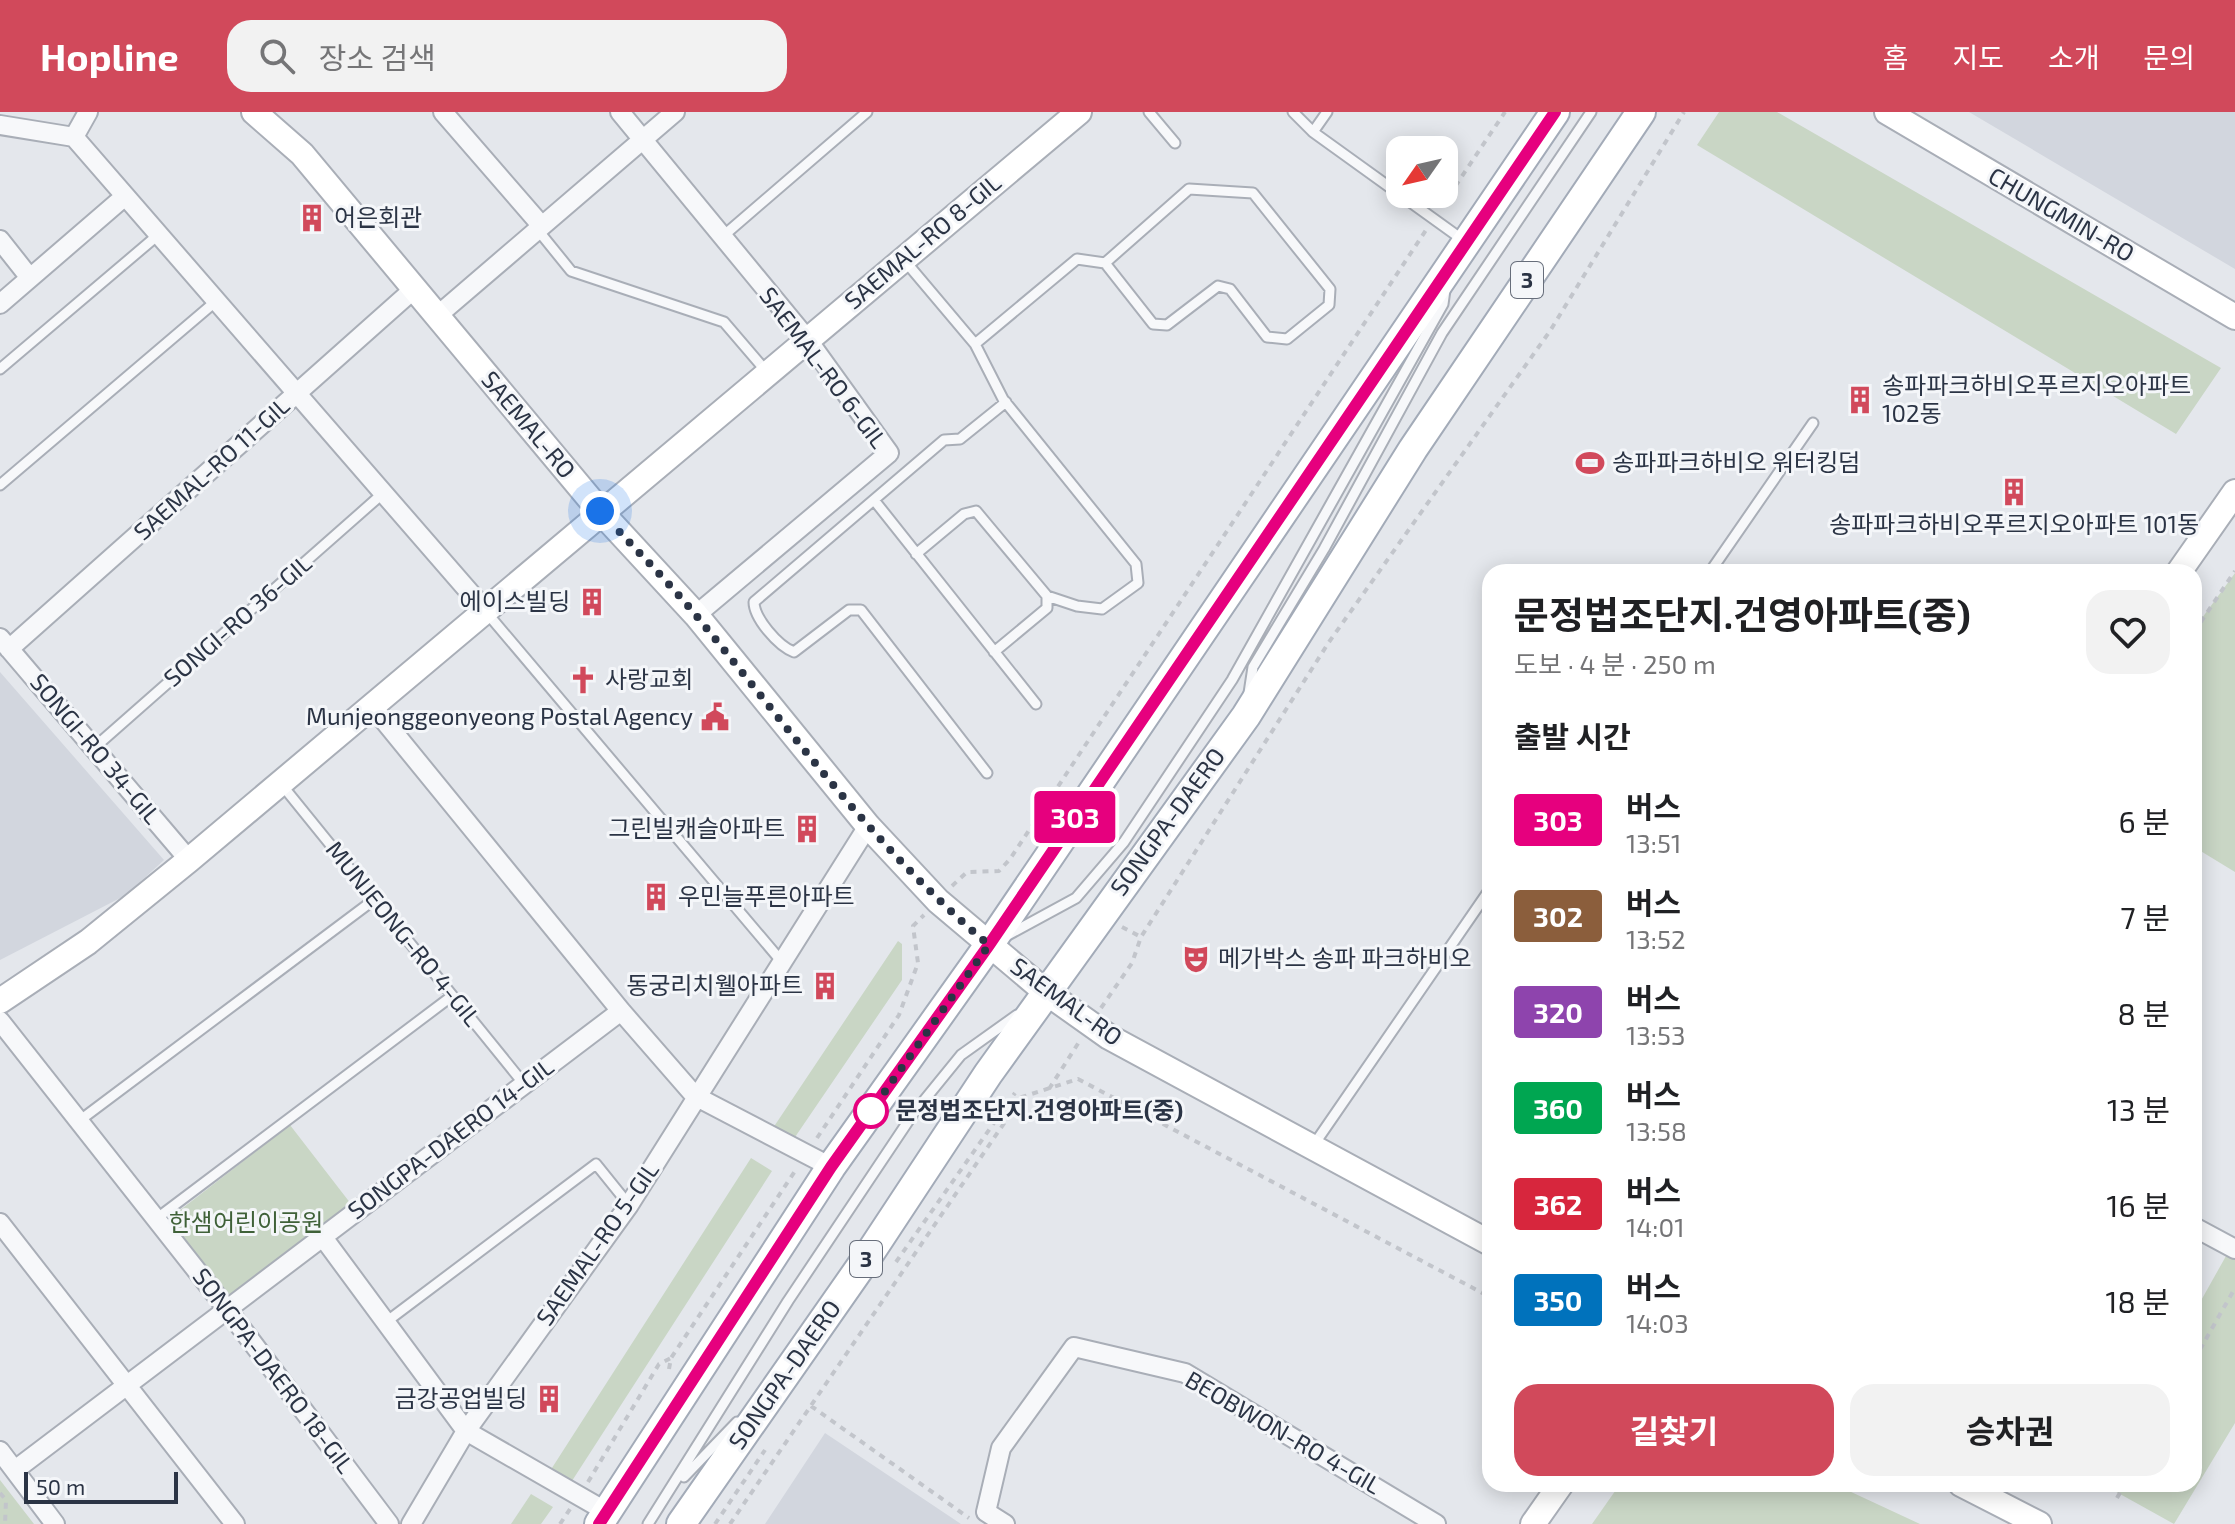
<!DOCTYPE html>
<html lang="ko">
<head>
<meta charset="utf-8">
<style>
  :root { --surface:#fff; --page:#f2f2f2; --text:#202124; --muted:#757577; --accent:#d1495b }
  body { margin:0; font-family:"Exo 2","Noto Sans KR",sans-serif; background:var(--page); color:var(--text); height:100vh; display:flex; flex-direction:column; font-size:30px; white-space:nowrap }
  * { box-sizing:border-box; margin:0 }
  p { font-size:26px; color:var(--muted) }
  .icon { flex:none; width:44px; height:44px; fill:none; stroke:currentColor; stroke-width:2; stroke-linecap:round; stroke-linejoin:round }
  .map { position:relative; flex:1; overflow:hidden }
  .sheet { position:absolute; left:1482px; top:452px; width:720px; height:928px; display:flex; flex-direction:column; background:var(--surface); border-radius:24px; box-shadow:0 4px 20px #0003 }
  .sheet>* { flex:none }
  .badge { padding:0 16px; border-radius:6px; font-size:28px; line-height:52px }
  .needle { width:52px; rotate:236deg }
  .buttons { position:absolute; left:1386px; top:24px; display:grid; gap:16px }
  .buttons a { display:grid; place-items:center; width:72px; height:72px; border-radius:16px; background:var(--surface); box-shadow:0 4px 20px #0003; font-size:40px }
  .scale { position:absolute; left:24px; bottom:20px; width:154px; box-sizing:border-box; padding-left:8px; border:4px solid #2b3445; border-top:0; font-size:22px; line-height:28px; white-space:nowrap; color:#2b3445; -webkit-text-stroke:6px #f4f6f9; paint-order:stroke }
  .you { position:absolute; width:40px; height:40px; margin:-20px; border:6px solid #fff; border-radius:50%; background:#1a73e8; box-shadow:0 0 0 12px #1a73e833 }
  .map>.badge { position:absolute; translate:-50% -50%; box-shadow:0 0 0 4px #fff }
  h2 { padding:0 32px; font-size:30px; line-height:72px }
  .round { display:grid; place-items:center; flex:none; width:84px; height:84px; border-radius:24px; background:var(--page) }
  .headline { display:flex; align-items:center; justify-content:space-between; height:136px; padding:0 32px }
  h1 { font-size:38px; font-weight:700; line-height:60px }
  .primary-button { display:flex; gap:16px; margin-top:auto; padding:16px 32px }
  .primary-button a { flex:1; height:92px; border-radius:24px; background:var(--accent); color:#fff; font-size:32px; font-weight:700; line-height:92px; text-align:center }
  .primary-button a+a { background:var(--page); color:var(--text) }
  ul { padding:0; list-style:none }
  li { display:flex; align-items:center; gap:24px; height:96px; padding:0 32px }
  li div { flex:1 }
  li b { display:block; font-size:30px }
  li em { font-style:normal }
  li .badge { min-width:88px; font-weight:700; text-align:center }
  header { display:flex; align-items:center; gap:48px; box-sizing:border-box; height:112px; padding:0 40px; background:var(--accent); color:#fff }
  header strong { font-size:38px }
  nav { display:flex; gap:44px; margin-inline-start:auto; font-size:28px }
  .search { width:560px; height:72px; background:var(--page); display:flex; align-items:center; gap:20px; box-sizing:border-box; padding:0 28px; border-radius:24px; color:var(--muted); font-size:30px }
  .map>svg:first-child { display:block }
  .built { fill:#d2d6de }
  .green { fill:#c9d6c5 }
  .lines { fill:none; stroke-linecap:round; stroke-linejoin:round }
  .lane-casing { stroke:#a9aeb7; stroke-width:13 }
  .street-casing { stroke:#a9aeb7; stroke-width:22 }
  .secondary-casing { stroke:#a9aeb7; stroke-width:28 }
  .primary-casing { stroke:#a3abb8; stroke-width:32 }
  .path { stroke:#c2c5cb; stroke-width:4; stroke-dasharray:6 6; stroke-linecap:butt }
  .lane { stroke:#f7f8fa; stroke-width:9 }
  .street { stroke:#f7f8fa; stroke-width:18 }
  .secondary { stroke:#fff; stroke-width:24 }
  .primary { stroke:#fff; stroke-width:28 }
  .line-casing { stroke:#fff; stroke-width:18 }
  .line { stroke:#e6007e; stroke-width:12 }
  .walk { stroke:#2b3445; stroke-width:8; stroke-dasharray:0 14.4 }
  .stop-dot { fill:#fff; stroke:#e6007e; stroke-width:4 }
  .labels { text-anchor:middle; stroke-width:6; stroke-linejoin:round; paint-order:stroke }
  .shield { fill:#f4f6f9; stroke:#676e7b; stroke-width:2 }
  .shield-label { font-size:22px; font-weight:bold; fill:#2b3445 }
  .street-label { font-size:24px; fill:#2b3445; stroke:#f4f6f9 }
  .poi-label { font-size:24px; fill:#2b3445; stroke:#f4f6f9; text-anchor:start }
  .stop-label { font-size:24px; font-weight:bold; fill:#2b3445; stroke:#f4f6f9; text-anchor:start }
  .park-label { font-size:24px; fill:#3f6138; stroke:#f4f6f9 }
</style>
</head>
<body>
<header>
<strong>Hopline</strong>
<div class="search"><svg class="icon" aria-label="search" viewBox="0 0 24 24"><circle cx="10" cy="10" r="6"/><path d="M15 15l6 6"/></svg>장소 검색</div>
<nav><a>홈</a><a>지도</a><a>소개</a><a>문의</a></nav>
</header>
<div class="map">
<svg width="2235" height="1412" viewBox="0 0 2235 1412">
  <rect width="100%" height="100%" fill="#e4e7ec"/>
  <path class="built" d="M1969,0H2235V157Z
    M0,560L164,748L126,783L0,848Z
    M825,1321L961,1412H765Z"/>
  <path class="green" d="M1719,0H1777L2221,256L2176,322L1697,33Z
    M2235,461V760L2194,735V517Z
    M898,829L902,832V868L791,1031L771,1019Z
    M290,1013L351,1092L228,1188L166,1109Z
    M751,1046L772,1059L570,1372L550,1359Z
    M2235,1128V1311L2174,1412L2102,1372H2194V1201Z
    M0,1368L34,1412H0Z
    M1620,1372H1834L1920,1412H1592Z
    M531,1382L553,1395L541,1412H511Z"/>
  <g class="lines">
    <defs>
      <path id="lane" d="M1149,0L1175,31
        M1293,0L1313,20L1463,128
        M1313,20L1327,0
        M537,117L571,159L724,210L766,259
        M722,125L867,0
        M905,149L975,232L1003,287L1136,452L1138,471L1102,497L1077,494L1047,484
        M975,232L1077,147L1105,151L1189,77L1253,81L1330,177L1329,193L1287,227L1267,225L1230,177L1218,174L1167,213L1153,212L1105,151
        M0,257L158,123
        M0,373L215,190
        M874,388L1036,592
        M916,442L964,402L976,399L1047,484V496L994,540
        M1710,460L1813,311
        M487,501L782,850
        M1249,581L1253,555L1324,437L1442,221L1591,0
        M95,635L381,383
        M987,661L861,498H849L794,540C778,534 754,506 754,490L944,328L960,327L1006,290
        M282,673L524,972
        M1006,824L1076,786L1124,730L1232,568L1443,192L1445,178
        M79,1009L375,787
        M1313,1034L1490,777
        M156,1107L452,884
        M386,1210L596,1052L629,1093
        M684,1365L737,1310
        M648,1412L788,1189L913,1002L961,943L1017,903"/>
      <path id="street" d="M443,0L541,113
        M620,0L807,227L889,341L696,503
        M0,13L74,25L485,498
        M74,25L88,0
        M0,128L30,166
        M0,192L124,85
        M437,204L675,0
        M0,526L189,748
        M9,537L414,177
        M373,595L621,899L695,984L831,1055
        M0,909L227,1197L389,1412
        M0,1111L235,1412
        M2194,1115L2235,1137
        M322,1124L466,1319L607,1400
        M0,1339L55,1412
        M15,1358L621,899
        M986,1400L1001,1336L1074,1235L1185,1261L1436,1412
        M986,1400L1005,1412
        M411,1412L466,1319L629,1093L868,714"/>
      <path id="secondary" d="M254,0L302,42L600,399L696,503L868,714L938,789L1047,881L1109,925L1490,1131
        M1887,0L2235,205
        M2179,460L2235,380
        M0,889L88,830L189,748L1079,0
        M1961,1372L2039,1412
        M1533,1412L1561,1372"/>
      <path id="primary" d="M599,1412L831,1055L989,833L1555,0
        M681,1412L864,1150L988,962L1246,604L1413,337L1641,0"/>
    </defs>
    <use href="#lane" class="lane-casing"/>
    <use href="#street" class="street-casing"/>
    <use href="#secondary" class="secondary-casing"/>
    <use href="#primary" class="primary-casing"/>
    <path class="path" d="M1442,94L1505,0
      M2194,520L2235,459
      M952,774L967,760L999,759L1010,747L1426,118
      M1122,815L1141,825
      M1101,896L1132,851L1141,825L1329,530L1550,219L1684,0
      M1049,977L1079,930
      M817,1026L899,903L918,851L913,814L924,803
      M896,1150L1015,981
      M2194,1248L2235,1176
      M669,1257L671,1246L797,1056
      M811,1294L969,1406
      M588,1370L659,1252L671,1246
      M0,1381L6,1388L5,1412
      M2117,1386L2125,1372
      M560,1412L570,1397
      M715,1412L765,1338
      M730,1412L1022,985L1078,967L1490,1185"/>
    <use href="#lane" class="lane"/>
    <use href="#street" class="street"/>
    <use href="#secondary" class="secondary"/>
    <use href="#primary" class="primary"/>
  </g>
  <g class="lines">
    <defs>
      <path id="line" d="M599,1412L831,1055L989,833L1555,0"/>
    </defs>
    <use href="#line" class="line-casing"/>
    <use href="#line" class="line"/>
    <path class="walk" d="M600,399C633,435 668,469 699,507C791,619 877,739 989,833L871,999"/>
  </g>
  <defs>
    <symbol id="building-bare" viewBox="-9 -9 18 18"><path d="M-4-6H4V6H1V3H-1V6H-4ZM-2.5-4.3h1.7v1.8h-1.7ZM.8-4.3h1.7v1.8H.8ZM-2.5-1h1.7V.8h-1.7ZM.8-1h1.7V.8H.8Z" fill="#d1495b" stroke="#f4f6f9" stroke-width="2.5" paint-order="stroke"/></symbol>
    <symbol id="stadium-bare" viewBox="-9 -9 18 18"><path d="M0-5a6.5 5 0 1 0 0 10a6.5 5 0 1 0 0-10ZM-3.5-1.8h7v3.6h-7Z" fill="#d1495b" stroke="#f4f6f9" stroke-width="2.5" paint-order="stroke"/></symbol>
    <symbol id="church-bare" viewBox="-9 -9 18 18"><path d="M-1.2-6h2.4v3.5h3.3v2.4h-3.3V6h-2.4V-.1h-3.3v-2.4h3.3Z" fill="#d1495b" stroke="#f4f6f9" stroke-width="2.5" paint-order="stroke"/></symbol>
    <symbol id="civic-bare" viewBox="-9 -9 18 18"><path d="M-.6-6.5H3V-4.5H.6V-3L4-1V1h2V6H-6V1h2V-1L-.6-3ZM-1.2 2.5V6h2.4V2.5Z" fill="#d1495b" stroke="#f4f6f9" stroke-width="2.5" paint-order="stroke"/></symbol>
    <symbol id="theatre-bare" viewBox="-9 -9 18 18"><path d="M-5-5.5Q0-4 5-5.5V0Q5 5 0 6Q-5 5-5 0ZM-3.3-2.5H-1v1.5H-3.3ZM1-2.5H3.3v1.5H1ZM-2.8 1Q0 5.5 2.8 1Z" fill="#d1495b" stroke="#f4f6f9" stroke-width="2.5" paint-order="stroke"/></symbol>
  </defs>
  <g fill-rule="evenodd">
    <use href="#building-bare" x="292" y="86" width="40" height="40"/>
    <use href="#building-bare" x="1840" y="268" width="40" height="40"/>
    <use href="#stadium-bare" x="1570" y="331" width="40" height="40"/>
    <use href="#building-bare" x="1994" y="360" width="40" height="40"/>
    <use href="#building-bare" x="572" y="470" width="40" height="40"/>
    <use href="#church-bare" x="563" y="548" width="40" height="40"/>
    <use href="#civic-bare" x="695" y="585" width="40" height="40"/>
    <use href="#building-bare" x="787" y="697" width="40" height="40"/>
    <use href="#building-bare" x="636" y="765" width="40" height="40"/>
    <use href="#theatre-bare" x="1176" y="827" width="40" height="40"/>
    <use href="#building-bare" x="805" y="854" width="40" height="40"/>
    <use href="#building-bare" x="529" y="1267" width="40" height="40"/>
  </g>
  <circle class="stop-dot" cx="871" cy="999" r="16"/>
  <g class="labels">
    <g class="shield">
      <rect x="1511" y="150" width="32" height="36" rx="6"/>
      <rect x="850" y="1129" width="32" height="36" rx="6"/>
    </g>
    <g class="shield-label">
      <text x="1527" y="176">3</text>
      <text x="866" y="1155">3</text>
    </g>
    <g class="street-label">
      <text transform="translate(2061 103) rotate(30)" y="8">CHUNGMIN-RO</text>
      <text transform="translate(923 130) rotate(-40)" y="8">SAEMAL-RO 8-GIL</text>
      <text transform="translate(823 256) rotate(53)" y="8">SAEMAL-RO 6-GIL</text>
      <text transform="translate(528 313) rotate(50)" y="8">SAEMAL-RO</text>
      <text transform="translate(212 357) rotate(-42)" y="8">SAEMAL-RO 11-GIL</text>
      <text transform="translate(238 509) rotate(-41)" y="8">SONGI-RO 36-GIL</text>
      <text transform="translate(95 637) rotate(50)" y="8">SONGI-RO 34-GIL</text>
      <text transform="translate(1168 710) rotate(-54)" y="8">SONGPA-DAERO</text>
      <text transform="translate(403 822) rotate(51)" y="8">MUNJEONG-RO 4-GIL</text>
      <text transform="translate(1066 890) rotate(36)" y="8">SAEMAL-RO</text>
      <text transform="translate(451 1027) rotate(-37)" y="8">SONGPA-DAERO 14-GIL</text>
      <text transform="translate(598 1132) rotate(-55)" y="8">SAEMAL-RO 5-GIL</text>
      <text transform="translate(273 1259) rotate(53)" y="8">SONGPA-DAERO 18-GIL</text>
      <text transform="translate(785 1263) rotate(-55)" y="8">SONGPA-DAERO</text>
      <text transform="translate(1283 1321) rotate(30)" y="8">BEOBWON-RO 4-GIL</text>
    </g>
    <g class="poi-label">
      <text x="334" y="114">어은회관</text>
      <text x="1882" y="282">송파파크하비오푸르지오아파트<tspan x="1882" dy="28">102동</tspan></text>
      <text x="1612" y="359">송파파크하비오 워터킹덤</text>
      <text x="2014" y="421" text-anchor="middle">송파파크하비오푸르지오아파트 101동</text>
      <text x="570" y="498" text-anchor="end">에이스빌딩</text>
      <text x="605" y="576">사랑교회</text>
      <text x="693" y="613" text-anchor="end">Munjeonggeonyeong Postal Agency</text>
      <text x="785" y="725" text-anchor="end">그린빌캐슬아파트</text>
      <text x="678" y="793">우민늘푸른아파트</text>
      <text x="1218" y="855">메가박스 송파 파크하비오</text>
      <text x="803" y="882" text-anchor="end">동궁리치웰아파트</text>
      <text x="527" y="1295" text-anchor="end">금강공업빌딩</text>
    </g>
    <g class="stop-label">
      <text x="895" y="1007">문정법조단지.건영아파트(중)</text>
    </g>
    <g class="park-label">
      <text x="246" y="1119">한샘어린이공원</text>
    </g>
  </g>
</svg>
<div class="buttons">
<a><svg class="needle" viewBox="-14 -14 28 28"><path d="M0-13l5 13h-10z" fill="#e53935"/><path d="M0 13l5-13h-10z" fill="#757577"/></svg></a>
</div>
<div class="scale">50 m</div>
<div class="you" style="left:600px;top:399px"></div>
<b class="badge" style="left:1075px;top:705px;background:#e6007e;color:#fff">303</b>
<section class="sheet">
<div class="headline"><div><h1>문정법조단지.건영아파트(중)</h1><p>도보 · 4 분 · 250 m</p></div><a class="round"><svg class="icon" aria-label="heart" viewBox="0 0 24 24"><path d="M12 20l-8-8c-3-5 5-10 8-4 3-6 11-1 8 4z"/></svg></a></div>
<h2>출발 시간</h2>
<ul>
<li><span class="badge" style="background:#e6007e;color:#fff">303</span><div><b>버스</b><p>13:51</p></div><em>6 분</em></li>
<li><span class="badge" style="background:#8b5e3c;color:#fff">302</span><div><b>버스</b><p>13:52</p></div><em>7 분</em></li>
<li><span class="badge" style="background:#8e44ad;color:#fff">320</span><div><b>버스</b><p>13:53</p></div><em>8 분</em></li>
<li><span class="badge" style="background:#00a651;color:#fff">360</span><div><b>버스</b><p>13:58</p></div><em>13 분</em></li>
<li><span class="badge" style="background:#d7263d;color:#fff">362</span><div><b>버스</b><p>14:01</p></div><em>16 분</em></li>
<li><span class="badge" style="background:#0072bc;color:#fff">350</span><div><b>버스</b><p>14:03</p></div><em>18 분</em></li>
</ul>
<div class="primary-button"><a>길찾기</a><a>승차권</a></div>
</section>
</div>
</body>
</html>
